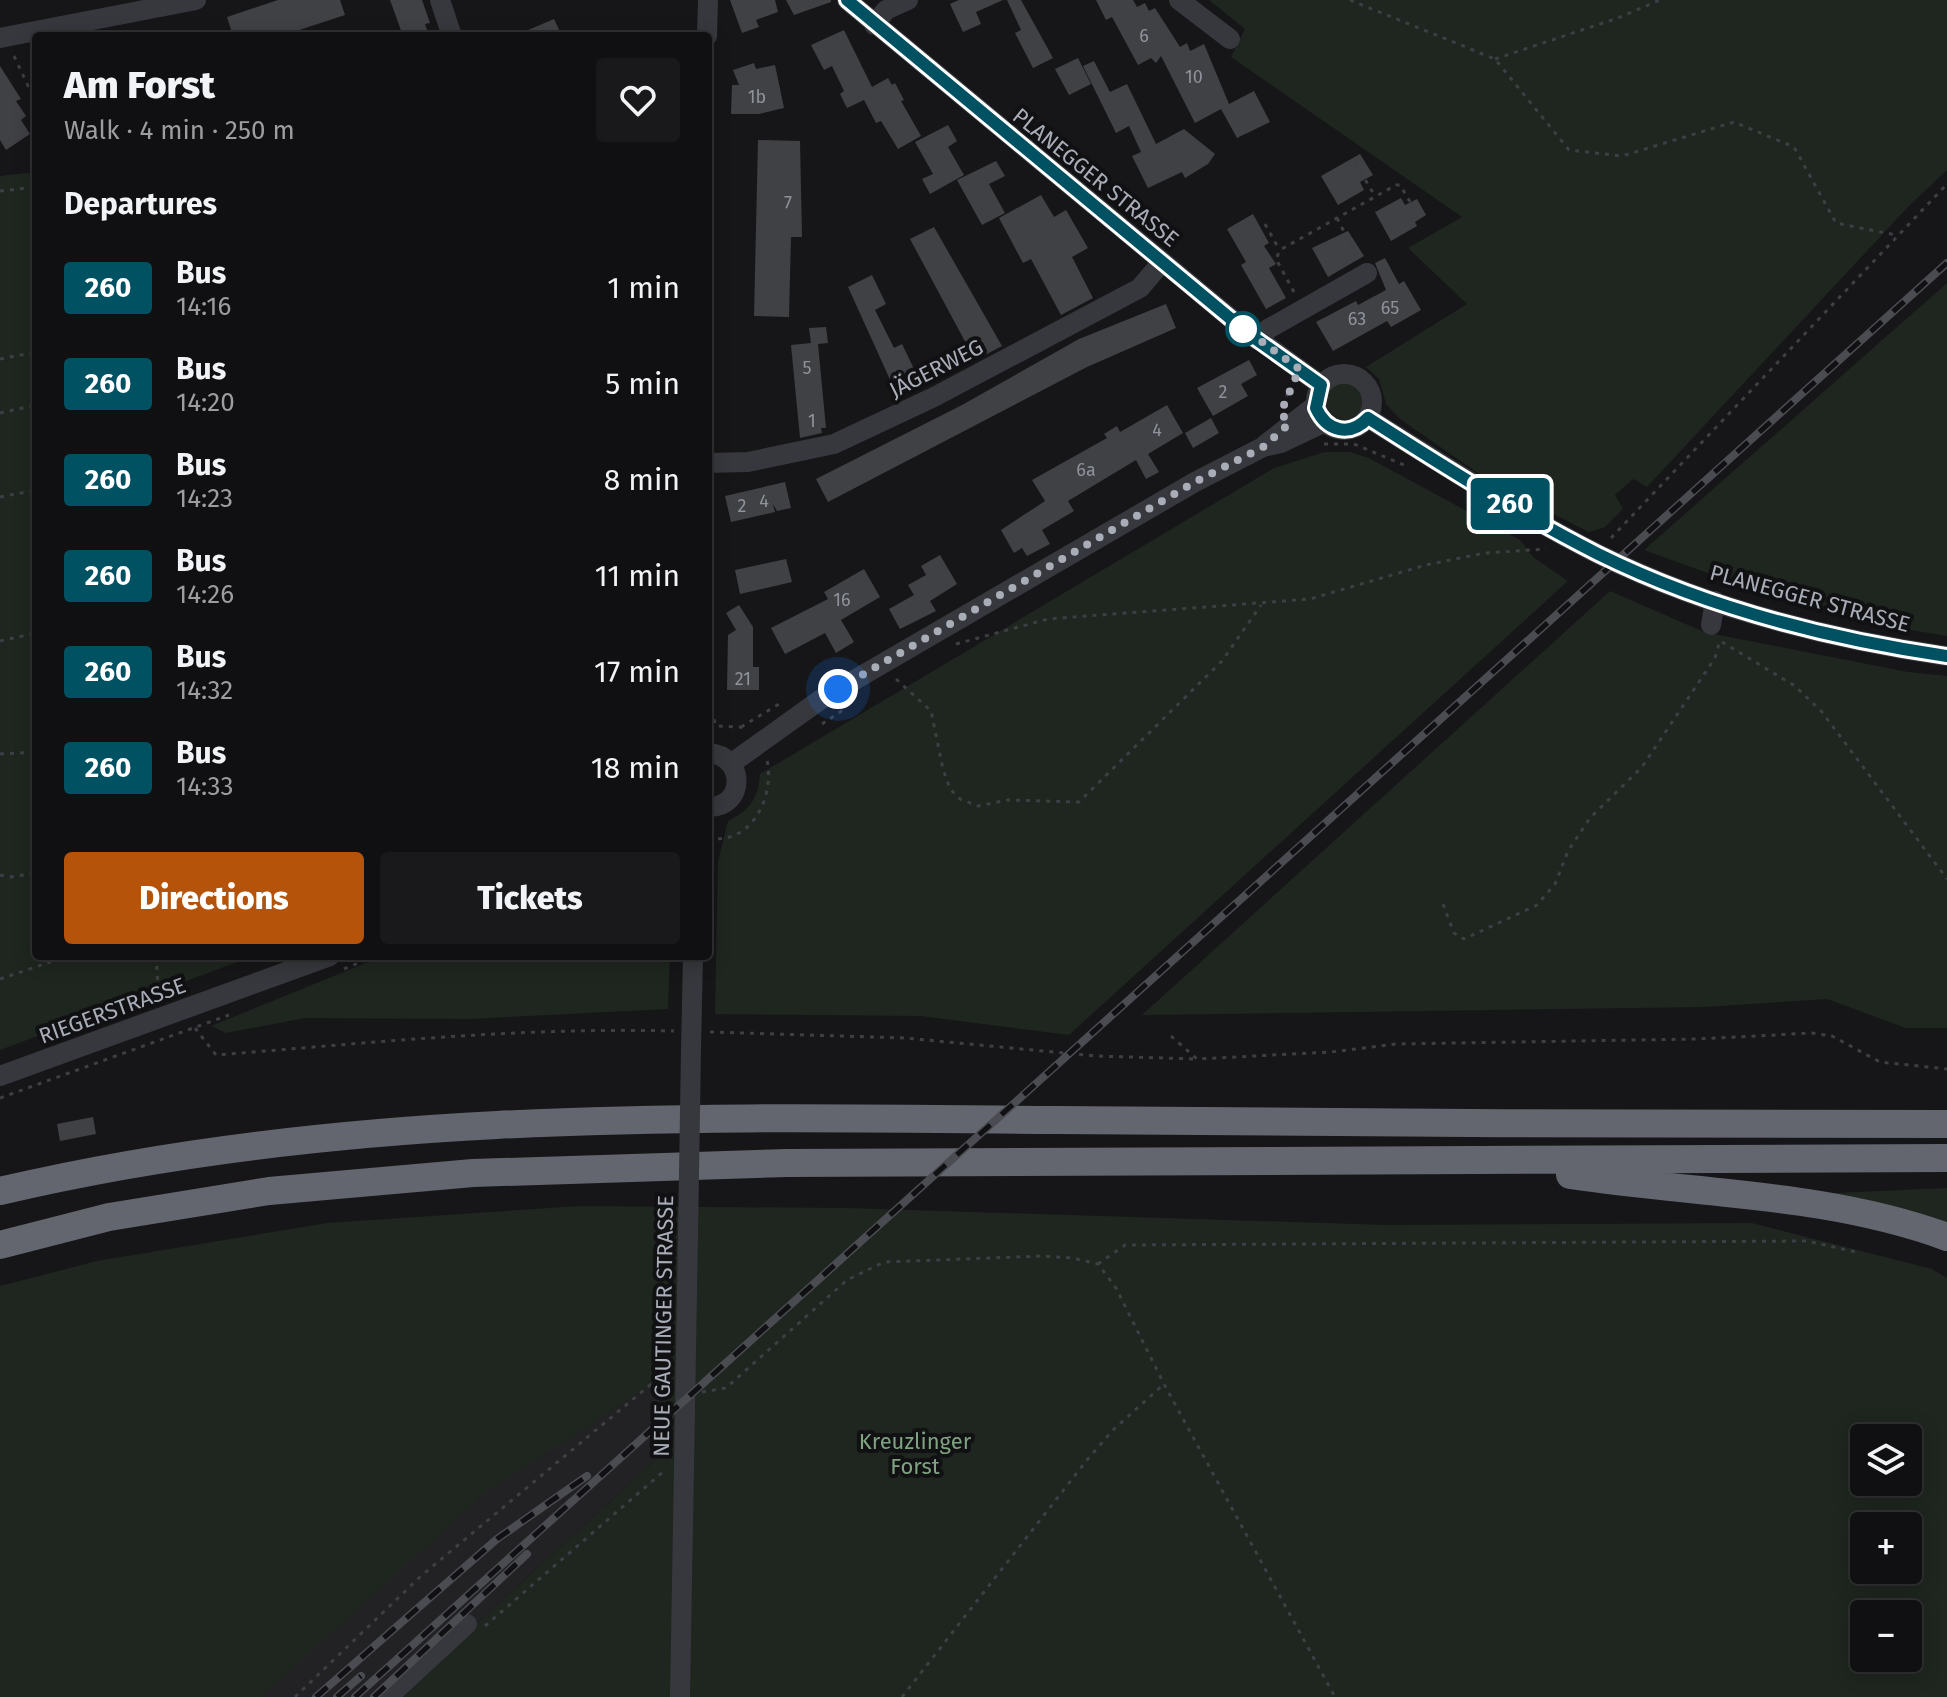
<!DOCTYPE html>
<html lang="en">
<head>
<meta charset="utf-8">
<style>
  :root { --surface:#101012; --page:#19191b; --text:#f1f3f6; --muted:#9c9d9f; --line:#303032; --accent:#b45309 }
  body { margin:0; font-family:"Fira Sans",sans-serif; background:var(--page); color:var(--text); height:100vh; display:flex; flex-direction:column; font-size:30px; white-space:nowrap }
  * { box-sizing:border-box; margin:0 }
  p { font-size:26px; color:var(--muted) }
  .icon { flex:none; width:44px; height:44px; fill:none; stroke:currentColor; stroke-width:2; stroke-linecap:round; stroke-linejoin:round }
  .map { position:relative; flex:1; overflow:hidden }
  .panel { position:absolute; left:32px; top:32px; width:680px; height:928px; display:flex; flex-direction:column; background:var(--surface); border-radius:8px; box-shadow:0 4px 20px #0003,0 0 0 2px var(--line) }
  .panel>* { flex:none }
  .badge { padding:0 16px; border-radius:6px; font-size:28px; line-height:52px }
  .tools { position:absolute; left:1850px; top:1424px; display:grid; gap:16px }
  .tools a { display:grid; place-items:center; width:72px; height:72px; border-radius:8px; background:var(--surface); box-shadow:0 4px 20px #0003,0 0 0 2px var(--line); font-size:40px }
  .you { position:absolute; width:40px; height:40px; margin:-20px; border:6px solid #fff; border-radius:50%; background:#1a73e8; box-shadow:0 0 0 12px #1a73e833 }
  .map>.badge { position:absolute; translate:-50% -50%; box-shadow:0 0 0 4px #fff }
  h2 { padding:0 32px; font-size:30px; line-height:72px }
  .round { display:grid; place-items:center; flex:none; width:84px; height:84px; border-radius:8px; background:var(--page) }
  .summary { display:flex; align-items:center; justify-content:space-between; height:136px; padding:0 32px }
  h1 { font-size:38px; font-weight:800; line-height:60px }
  .cta { display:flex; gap:16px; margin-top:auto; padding:16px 32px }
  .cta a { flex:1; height:92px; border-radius:8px; background:var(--accent); color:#fff; font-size:32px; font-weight:800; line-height:92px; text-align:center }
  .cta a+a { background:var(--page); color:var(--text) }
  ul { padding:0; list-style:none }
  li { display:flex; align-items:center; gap:24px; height:96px; padding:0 32px }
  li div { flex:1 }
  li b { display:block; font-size:30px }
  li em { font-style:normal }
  li .badge { min-width:88px; font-weight:700; text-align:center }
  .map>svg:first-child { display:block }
  .built { fill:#222225 }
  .green { fill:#1e261f; fill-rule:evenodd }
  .building { fill:#404145 }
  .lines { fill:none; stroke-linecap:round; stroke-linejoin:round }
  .path { stroke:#3d3f44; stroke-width:3; stroke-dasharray:4 6; stroke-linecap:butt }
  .minor { stroke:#37383d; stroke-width:20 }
  .highway { stroke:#63666e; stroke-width:28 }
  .rail-casing { stroke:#4a4c52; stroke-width:8 }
  .rail { stroke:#111113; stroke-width:5; stroke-dasharray:15; stroke-linecap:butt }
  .minor-bridge { stroke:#37383d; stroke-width:20 }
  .line-casing { stroke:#fff; stroke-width:18 }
  .line { stroke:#005262; stroke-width:12 }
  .walk { stroke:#a8adb8; stroke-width:8; stroke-dasharray:0 14.4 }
  .stop-dot { fill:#fff; stroke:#005262; stroke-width:4 }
  .labels { text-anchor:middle; stroke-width:8; stroke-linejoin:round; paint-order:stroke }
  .number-label { font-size:18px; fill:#8e929b }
  .street-label { font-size:22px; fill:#a8adb8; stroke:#111113 }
  .park-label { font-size:22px; fill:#7fa381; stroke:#111113 }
</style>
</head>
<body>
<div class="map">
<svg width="1947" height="1697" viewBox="0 0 1947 1697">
  <rect width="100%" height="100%" fill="#161618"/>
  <path class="built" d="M0,1345L671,1381L670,1399L660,1409L672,1422L669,1448L396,1697H0Z"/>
  <path class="green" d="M1209,0H1947V170L1907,208L1647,487L1633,479L1615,495L1623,509L1605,527L1589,532L1492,483L1400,419L1386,404L1379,379L1366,367L1467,304L1408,248L1462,217L1231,57L1245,29Z
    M36,172V956H254L0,1050V176Z
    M1947,283V636L1868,623L1792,604L1644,550Z
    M1326 402a18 18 0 1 1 36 0a18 18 0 1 1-36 0Z
    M1325,452H1350L1369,458L1520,540L1533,557L1568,581L1069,1035L921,1016L715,1014L718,861L728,821C749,811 759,798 760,774L1274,468Z
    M1610,591L1704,632L1908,672L1947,676V1028H1906L1827,999L1705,1007L1142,1015Z
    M383,956H670L668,1009L470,1019L305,1018L226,1033L211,1026Z
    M1947,1188V1227L1813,1194Z
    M579,1206L847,1208L1387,1225L1752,1223L1932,1269L1947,1278V1697H396L669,1448L672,1422L660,1409L670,1399V1382L650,1385L485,1493L261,1697H0V1286L97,1261L327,1223ZM1864,1438H1908V1482H1864ZM1864,1526H1908V1570H1864ZM1864,1614H1908V1658H1864Z"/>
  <path class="building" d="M278,0H340L345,15L281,36H233L227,17Z
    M390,0H422L430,23L425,24L428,33L403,36Z
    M730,0H775L778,12L756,20L759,27L742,33Z
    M786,0H831V2L794,15Z
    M959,0H1003L976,12L981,24L963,32L950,4Z
    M1007,0H1021L1053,58L1033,68L1015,33L1021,30Z
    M1096,0H1133L1137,7L1145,3L1149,11L1155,8L1180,47L1187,43L1190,51L1204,44L1229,104L1254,91L1270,122L1237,138L1221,109L1195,123L1161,56L1156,63L1151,58L1138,65L1112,17L1106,20Z
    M554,19L562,36H514Z
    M844,30L872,87L888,78L892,85L895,83L904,100L901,101L921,136L898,149L881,121L876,123L864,100L847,108L840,94L844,91L832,66L824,70L811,45Z
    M1078,58L1091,84L1069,95L1055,69Z
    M1094,61L1110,92L1127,84L1156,144L1184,129L1215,154L1208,164L1185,178L1182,172L1148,188L1132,156L1141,152L1129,126L1116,133L1083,66Z
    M754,63L756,69L775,65L784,108L759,114H731L732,85H739L733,70Z
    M0,66L21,99L16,101L26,116L21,120L30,134L6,150L0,140Z
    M948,125L957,141L948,147L964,175L930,194L922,179L933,174L915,142Z
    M758,140L800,141L802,237H791L789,317L754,316Z
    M1360,154L1373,175L1360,182L1364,190L1338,205L1321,176Z
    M996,161L1005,176L989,184L1005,213L982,225L957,180Z
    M1041,195L1054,217L1066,210L1088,248L1072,257L1093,298L1061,315L1031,259L1023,263L999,218Z
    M1401,198L1405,205L1417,199L1426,215L1415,222L1417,226L1391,241L1375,212Z
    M1253,214L1269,243L1264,246L1276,264L1269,268L1286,298L1266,309L1241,265L1246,262L1227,229Z
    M934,227L1002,346L985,355L978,341L968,347L910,239Z
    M1348,231L1364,256L1328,277L1312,248Z
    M1385,258L1399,284L1404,281L1421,310L1391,327L1387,321L1333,351L1316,322L1356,301L1358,305L1386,290L1375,263Z
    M872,275L886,304L875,310L894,348L902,344L916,373L913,374L917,384L903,391L899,381L892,384L848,287Z
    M1166,304L1176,328L1087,367L828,502L816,479L962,405L1079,339Z
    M826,327L828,343L818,344L826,428H821L822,433L800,438L791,345L811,343L809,328Z
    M1249,360L1257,375L1241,384L1248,396L1213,416L1197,388Z
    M1167,405L1183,433L1148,454L1159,472L1146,479L1136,460L1068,501L1074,511L1042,530L1050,544L1027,556L1022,548L1014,553L1001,530L1045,501L1032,480L1107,438L1104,434L1117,426L1120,432Z
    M1211,418L1219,433L1193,448L1185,433Z
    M785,482L791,508L777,511L773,504L775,512L731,522L725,496Z
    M940,555L957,584L930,601L936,611L900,629L889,609L914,595L908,585L926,575L921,566Z
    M786,559L792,582L740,594L735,570Z
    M864,569L880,597L841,620L854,642L836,653L825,633L785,654L771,628L828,599L824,592Z
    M739,605L753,627V667H759V690H727L728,635L736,630L726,613Z
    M93,1117L96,1134L60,1141L57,1124Z"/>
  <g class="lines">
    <path class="path" d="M1350,0L1495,59L1569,150L1622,156L1734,122L1794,147L1836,223L1896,235
      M14,56L36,103
      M1495,59L1618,18L1660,0
      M1355,163L1375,196
      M0,191L36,187
      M1337,218L1356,255
      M1265,224L1279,249
      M1294,292L1276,259L1280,250L1396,185H1400L1412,205
      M0,359L36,352
      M1284,406L1289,387
      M0,413L36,405
      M1324,444H1354L1404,465
      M0,497L36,490
      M1611,538L1947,184
      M0,641L36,633
      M1722,642L1795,686L1822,712L1947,879
      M956,644L1048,619L1310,599L1426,565L1485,553L1546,549
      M896,679L931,711L943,769L950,789L960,799L978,806L1008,800L1079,802L1222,661L1261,605
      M708,700L716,726L741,727L745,732
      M822,724L843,710
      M708,727L716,726
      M741,727L779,704
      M0,754L36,752
      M708,838C751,846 775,797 767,760
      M0,875L10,877L36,873
      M1443,904L1454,933L1464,939L1537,905L1555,884L1568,851L1590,818L1642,767L1715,658L1720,640
      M156,956L159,1000
      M344,969L375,956
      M0,979L68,956
      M195,1028L216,1055C369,1043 521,1027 674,1031
      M710,1032L905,1038L1096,1056L1197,1059
      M1171,1036L1197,1059L1331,1052L1396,1044L1698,1039L1812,1033L1832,1036L1880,1062L1947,1069
      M0,1098L229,1015
      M1098,1264L1125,1245L1807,1241L1856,1252
      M702,1392L726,1388L847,1280L884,1262L1043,1256L1073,1258L1098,1264L1116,1288L1164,1384L1335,1697
      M485,1626L664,1471
      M295,1697L421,1576L650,1385L667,1382
      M902,1697L1087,1460L1113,1430L1164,1384"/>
    <path class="minor" d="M440,0L452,36
      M847,0L1240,326L1321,385
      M1179,0L1230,39
      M874,25L886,10L908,0
      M707,36L708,0
      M0,38L196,0
      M1257,340L1268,329L1367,273
      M1316 402a28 28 0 1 1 56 0a28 28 0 1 1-56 0Z
      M1368,418C1443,465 1519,514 1598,554C1705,607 1829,639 1947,656
      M1266,444L1316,405
      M708,463L748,462L834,444L934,397L1140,288L1162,262
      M1711,625L1715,601
      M708,753C746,755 746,808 708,807
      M732,763L820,700L1195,482L1263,447L1281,443L1325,422
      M691,1050L693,956
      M0,1076L330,956
      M388,1697L467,1624
      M680,1697L688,1235"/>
    <path class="highway" d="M1570,1175C1696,1194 1827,1193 1947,1237
      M0,1191C348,1109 700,1117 1054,1120C1352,1123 1649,1124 1947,1124
      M0,1245L109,1217L269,1191L473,1173L787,1163L1947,1158"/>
    <defs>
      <path id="rail" d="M316,1697L497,1539L587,1476
        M337,1697L361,1676
        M355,1697L1947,263
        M374,1697L527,1554"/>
    </defs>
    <use href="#rail" class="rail-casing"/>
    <use href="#rail" class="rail"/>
    <path class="minor-bridge" d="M688,1235L691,1050"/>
  </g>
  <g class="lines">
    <defs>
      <path id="line" d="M847,0L1249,334L1321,385L1316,408C1327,432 1350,437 1368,418C1443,466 1519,514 1598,554C1705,607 1830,639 1947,656"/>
    </defs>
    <use href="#line" class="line-casing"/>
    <use href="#line" class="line"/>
    <path class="walk" d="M838,689L1195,482L1263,447L1289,424L1280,411C1290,398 1290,383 1301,370L1240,326L1243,329"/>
  </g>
  <circle class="stop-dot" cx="1243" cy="329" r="16"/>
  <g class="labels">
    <g class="number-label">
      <text x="1144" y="42">6</text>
      <text x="1194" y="83">10</text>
      <text x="757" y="103">1b</text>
      <text x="788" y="209">7</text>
      <text x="1390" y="314">65</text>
      <text x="1357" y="325">63</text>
      <text x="807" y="374">5</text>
      <text x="1223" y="398">2</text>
      <text x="812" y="427">1</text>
      <text x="1157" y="436">4</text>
      <text x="1086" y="476">6a</text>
      <text x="764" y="507">4</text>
      <text x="742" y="512">2</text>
      <text x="842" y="606">16</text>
      <text x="743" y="685">21</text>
    </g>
    <g class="street-label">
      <text transform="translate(1096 177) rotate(39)" y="8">PLANEGGER STRASSE</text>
      <text transform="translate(936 368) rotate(-27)" y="8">JÄGERWEG</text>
      <text transform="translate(1810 598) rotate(15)" y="8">PLANEGGER STRASSE</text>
      <text transform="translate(112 1010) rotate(-20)" y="8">RIEGERSTRASSE</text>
      <text transform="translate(663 1326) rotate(-89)" y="8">NEUE GAUTINGER STRASSE</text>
    </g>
    <g class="park-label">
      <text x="915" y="1449">Kreuzlinger<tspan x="915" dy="25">Forst</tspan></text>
    </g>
  </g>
</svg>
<div class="tools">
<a><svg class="icon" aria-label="layers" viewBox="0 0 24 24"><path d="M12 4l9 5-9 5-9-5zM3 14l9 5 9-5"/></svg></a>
<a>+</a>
<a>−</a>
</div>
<div class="you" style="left:838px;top:689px"></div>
<b class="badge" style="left:1510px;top:504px;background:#005262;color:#fff">260</b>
<section class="panel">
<div class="summary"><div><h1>Am Forst</h1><p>Walk · 4 min · 250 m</p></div><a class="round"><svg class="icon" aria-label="heart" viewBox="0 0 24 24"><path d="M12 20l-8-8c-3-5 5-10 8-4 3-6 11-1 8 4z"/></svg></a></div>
<h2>Departures</h2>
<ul>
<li><span class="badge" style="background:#005262;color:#fff">260</span><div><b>Bus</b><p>14:16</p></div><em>1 min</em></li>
<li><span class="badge" style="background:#005262;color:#fff">260</span><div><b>Bus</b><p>14:20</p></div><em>5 min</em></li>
<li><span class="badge" style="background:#005262;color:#fff">260</span><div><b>Bus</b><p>14:23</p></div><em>8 min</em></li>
<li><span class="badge" style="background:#005262;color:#fff">260</span><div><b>Bus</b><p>14:26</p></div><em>11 min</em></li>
<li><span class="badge" style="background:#005262;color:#fff">260</span><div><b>Bus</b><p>14:32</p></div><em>17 min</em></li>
<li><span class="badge" style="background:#005262;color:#fff">260</span><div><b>Bus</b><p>14:33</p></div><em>18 min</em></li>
</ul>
<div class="cta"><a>Directions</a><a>Tickets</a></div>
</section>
</div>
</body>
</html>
